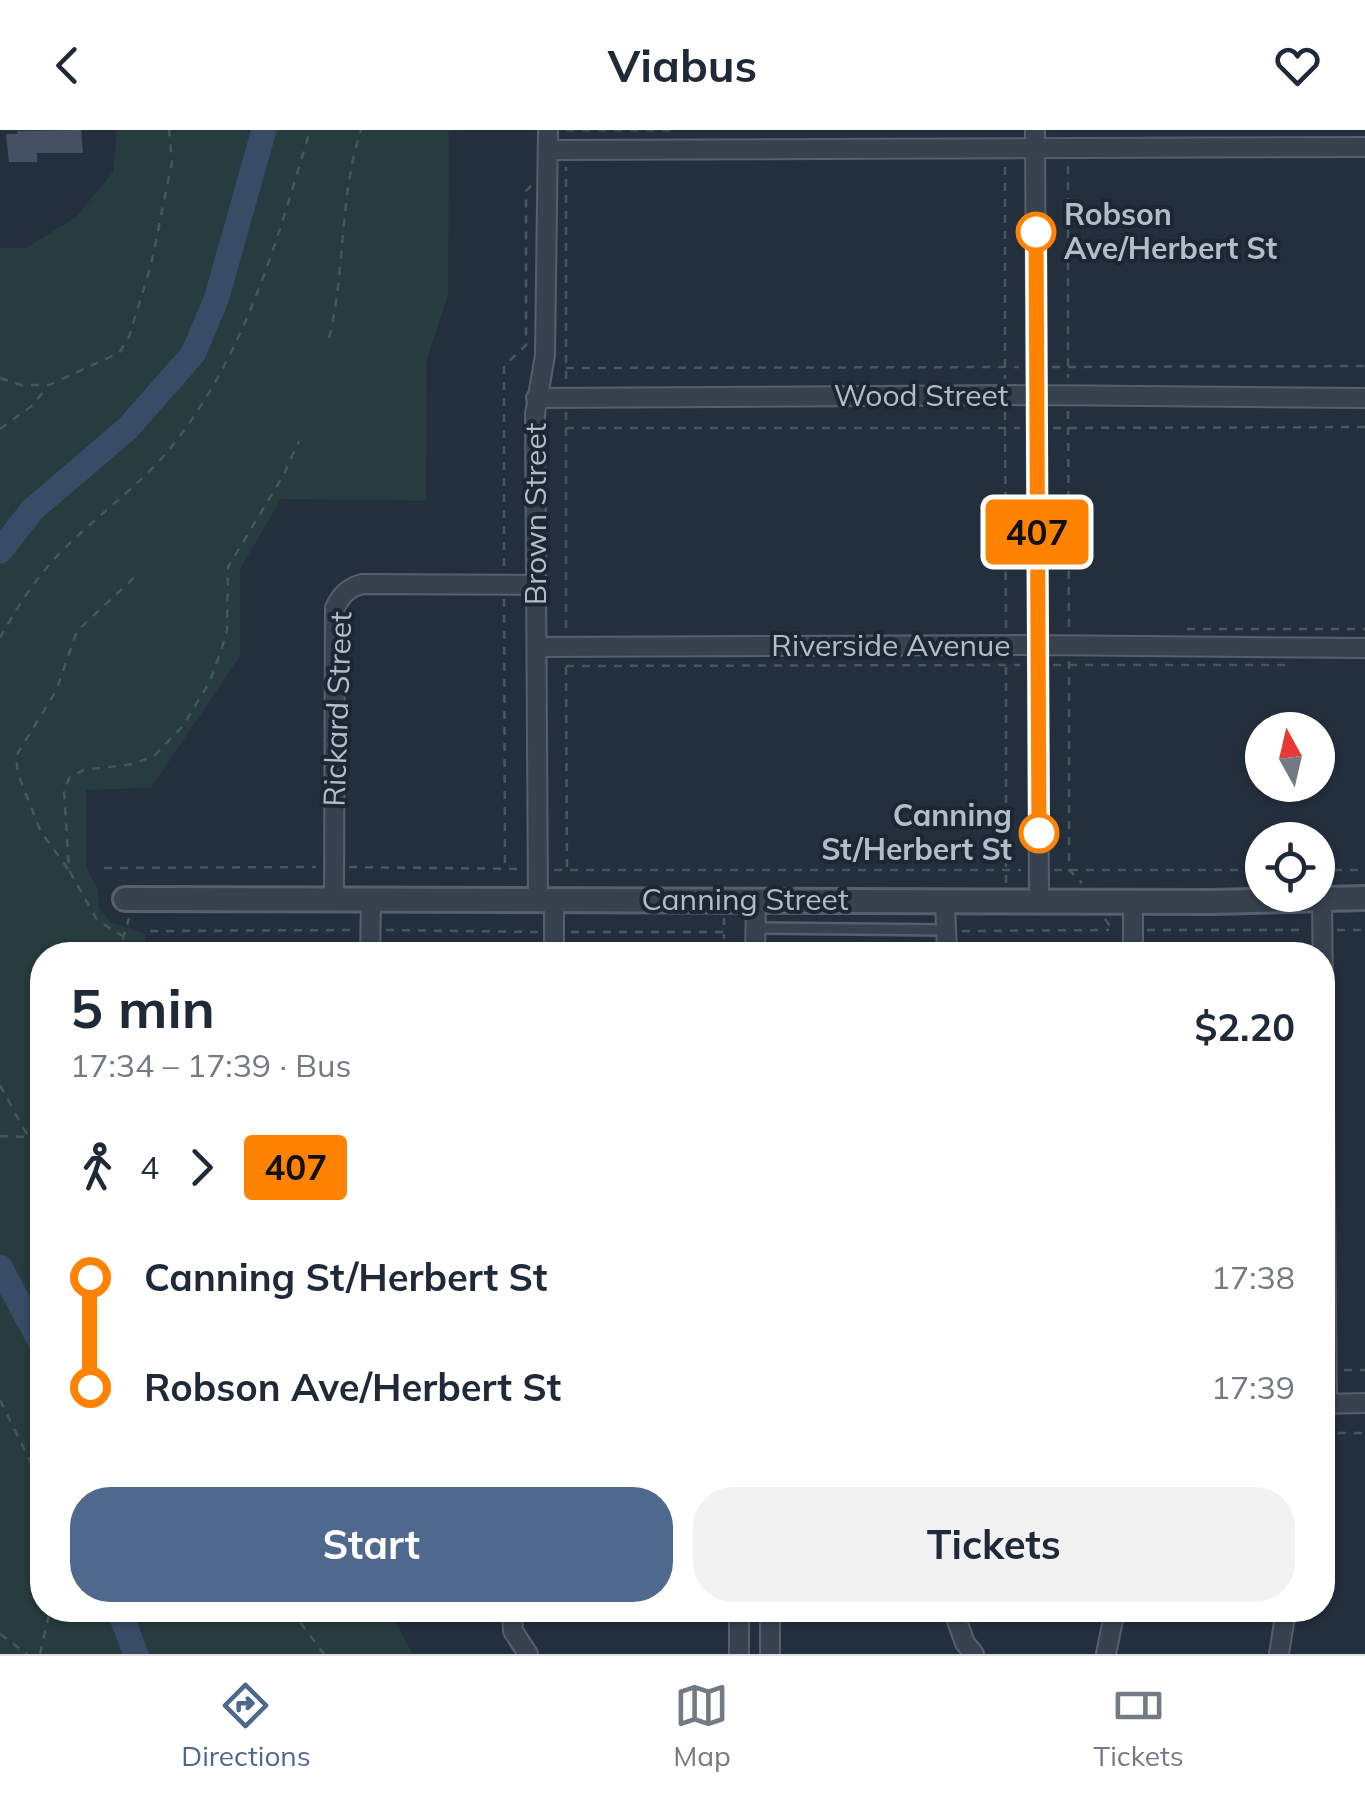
<!DOCTYPE html>
<html lang="en">
<head>
<meta charset="utf-8">
<style>
  :root { --surface:#fff; --page:#f2f2f3; --text:#1f2937; --muted:#747a83; --line:#e0e1e3; --accent:#4f688e }
  body { margin:0; font-family:Mulish,sans-serif; background:var(--page); color:var(--text); height:100vh; display:flex; flex-direction:column; font-size:38px; white-space:nowrap }
  * { box-sizing:border-box; margin:0 }
  p { font-size:32px; color:var(--muted) }
  .icon { flex:none; width:55px; height:55px; fill:none; stroke:currentColor; stroke-width:2; stroke-linecap:round; stroke-linejoin:round }
  .map { position:relative; flex:1; overflow:hidden }
  .panel { position:absolute; left:30px; top:812px; width:1305px; height:680px; display:flex; flex-direction:column; background:var(--surface); border-radius:40px; box-shadow:0 2px 8px #0004 }
  .panel>* { flex:none }
  .badge { padding:0 20px; border-radius:8px; font-size:35px; line-height:65px }
  .needle { width:65px; rotate:352deg }
  .controls { position:absolute; left:1245px; top:582px; display:grid; gap:20px }
  .controls a { display:grid; place-items:center; width:90px; height:90px; border-radius:50%; background:var(--surface); box-shadow:0 2px 8px #0004; font-size:50px }
  .map>.badge { position:absolute; translate:-50% -50%; box-shadow:0 0 0 5px #fff }
  .legs { display:flex; align-items:center; gap:15px; height:110px; padding:0 40px; font-size:32px }
  .legs p { margin-inline-start:auto }
  .head { display:flex; align-items:center; justify-content:space-between; height:170px; padding:0 40px }
  h1 { font-size:55px; font-weight:700; line-height:75px }
  .button { display:flex; gap:20px; margin-top:auto; padding:20px 40px }
  .button a { flex:1; height:115px; border-radius:40px; background:var(--accent); color:#fff; font-size:40px; font-weight:700; line-height:115px; text-align:center }
  .button a+a { background:var(--page); color:var(--text) }
  ul { padding:0 40px; list-style:none }
  li { display:flex; align-items:center; gap:35px; height:110px; font-size:38px }
  li i { display:grid; place-items:center; width:15px; height:100%; margin:0 12px; background:currentColor }
  li i::after { content:''; width:25px; height:25px; margin:-12px; border:8px solid; border-radius:50%; background:var(--surface) }
  li p { margin-inline-start:auto }
  li:first-child i { background:linear-gradient(#0000 50%,currentColor 0) }
  li:last-child i { background:linear-gradient(currentColor 50%,#0000 0) }
  header { display:flex; justify-content:space-between; align-items:center; height:130px; padding:0 40px; background:var(--surface); font-size:45px; font-weight:700 }
  .dock { display:flex; justify-content:space-around; align-items:center; height:140px; border-top:2px solid var(--line); background:var(--surface); font-size:28px; color:var(--muted) }
  .dock a { display:grid; justify-items:center; gap:5px }
  .dock .selected { color:var(--accent) }
  .map>svg:first-child { display:block }
  .green { fill:#263c3f }
  .lines { fill:none; stroke-linecap:round; stroke-linejoin:round }
  .river { stroke:#394c67; stroke-width:25 }
  .building { fill:#455162 }
  .service-casing { stroke:#565f6c; stroke-width:14 }
  .minor-casing { stroke:#565f6c; stroke-width:22 }
  .tertiary-casing { stroke:#565f6c; stroke-width:28 }
  .path { stroke:#44595c; stroke-width:2.5; stroke-dasharray:8 8; stroke-linecap:butt }
  .service { stroke:#38414e; stroke-width:9 }
  .minor { stroke:#38414e; stroke-width:18 }
  .tertiary { stroke:#38414e; stroke-width:22 }
  .line-1-casing { stroke:#fff; stroke-width:22 }
  .line-1 { stroke:#ff8200; stroke-width:15 }
  .stop-1-dot { fill:#fff; stroke:#ff8200; stroke-width:5 }
  .labels { text-anchor:middle; stroke-width:8; stroke-linejoin:round; paint-order:stroke }
  .stop-label { font-size:30px; font-weight:bold; fill:#b4bcc9; stroke:#1d2633; text-anchor:start }
  .street-label { font-size:30px; fill:#b4bcc9; stroke:#1d2633 }
</style>
</head>
<body>
<header><svg class="icon" aria-label="back" viewBox="0 0 24 24"><path d="M15 5l-7 7 7 7"/></svg>Viabus<svg class="icon" aria-label="heart" viewBox="0 0 24 24"><path d="M12 20l-8-8c-3-5 5-10 8-4 3-6 11-1 8 4z"/></svg></header>
<div class="map">
<svg width="1365" height="1524" viewBox="0 0 1365 1524">
  <rect width="100%" height="100%" fill="#242f3e"/>
  <path class="green" d="M117,0H449L448,165L427,229L426,371L281,369L240,439V526L151,658L86,660V737L98,760L99,779L111,792L145,804V825H42V1480H388L413,1524H0V118H26L76,87L113,42Z"/>
  <g class="lines">
    <path class="river" d="M0,421L32,380L128,298L193,224L216,170L264,0
      M0,1137L42,1215
      M119,1480L136,1524"/>
  </g>
  <path class="building" d="M81,0L83,23H37V32H9L6,4H17V1Z"/>
  <g class="lines">
    <defs>
      <path id="service" d="M755,798L946,800"/>
      <path id="minor" d="M1035,0L1039,770
        M548,20L1365,17
        M536,268L1038,265L1365,268
        M537,517L1036,515L1365,518
        M1322,768L1327,1273
        M334,769L335,478C341,465 348,458 362,454L535,455
        M538,770L535,284L545,225L548,0
        M554,770V825
        M1133,770V825
        M945,771L947,825
        M370,825L371,770
        M755,825L756,770
        M1322,1274L1365,1273
        M512,1480L513,1501L528,1524
        M739,1480V1524
        M770,1480V1524
        M953,1480L965,1513L974,1524
        M1106,1524L1115,1480
        M1279,1524L1286,1480"/>
      <path id="tertiary" d="M125,769L1211,772L1365,768"/>
    </defs>
    <use href="#service" class="service-casing"/>
    <use href="#minor" class="minor-casing"/>
    <use href="#tertiary" class="tertiary-casing"/>
    <path class="path" d="M566,0H677
      M1068,36V248
      M1005,37V249
      M329,208C346,139 339,67 361,0
      M1052,237L1365,236
      M566,238L1019,237
      M0,248L21,255H49L119,223L129,207L151,135L172,32L169,0
      M566,249V37
      M1068,281L1069,498
      M566,282V499
      M1005,282L1006,499
      M566,298H1020
      M1053,298L1365,297
      M0,299L33,275L47,257
      M504,436V236L526,215V61L531,56
      M504,469L505,736
      M1187,499H1365
      M0,508C17,477 37,446 62,421C96,386 137,358 168,321C244,229 277,112 310,0
      M1069,531V740L1082,753
      M1053,535H1285
      M566,536L1020,535
      M566,537L567,739
      M1006,537V754
      M349,737L521,739
      M104,738L316,737
      M68,739L41,702L18,644L16,626L56,561L77,501L138,444
      M554,740H1021
      M1054,740H1262
      M1318,740H1365
      M1105,789L1113,800
      M386,800L538,802
      M1147,800H1304
      M1337,800H1365
      M150,801L353,800
      M962,801L1109,800
      M571,802H724V788
      M124,807L97,790L69,740L64,660L70,646L84,640L134,634L155,625L183,596L210,551L222,518L227,500L228,437L283,346L299,311
      M724,816H739
      M772,817L929,814
      M118,825L129,788
      M724,825V804
      M0,955L23,998L42,1023
      M0,1006L28,1007
      M1344,1240H1365
      M0,1270L36,1343L42,1371
      M1322,1303H1365
      M291,1480L324,1524
      M0,1504L27,1524
      M40,1524L50,1480"/>
    <use href="#service" class="service"/>
    <use href="#minor" class="minor"/>
    <use href="#tertiary" class="tertiary"/>
  </g>
  <g class="lines">
    <defs>
      <path id="line-1" d="M1036,102L1039,703"/>
    </defs>
    <use href="#line-1" class="line-1-casing"/>
    <use href="#line-1" class="line-1"/>
  </g>
  <g class="stop-1-dot">
    <circle cx="1036" cy="102" r="18"/>
    <circle cx="1039" cy="703" r="18"/>
  </g>
  <g class="labels">
    <g class="stop-label">
      <text x="1064" y="95">Robson<tspan x="1064" dy="34">Ave/Herbert St</tspan></text>
      <text x="1012" y="696" text-anchor="end">Canning<tspan x="1012" dy="34">St/Herbert St</tspan></text>
    </g>
    <g class="street-label">
      <text x="921" y="276">Wood Street</text>
      <text transform="translate(536 384) rotate(-90)" y="10">Brown Street</text>
      <text x="891" y="526">Riverside Avenue</text>
      <text transform="translate(338 579) rotate(-88)" y="10">Rickard Street</text>
      <text x="745" y="780">Canning Street</text>
    </g>
  </g>
</svg>
<div class="controls">
<a><svg class="needle" viewBox="-14 -14 28 28"><path d="M0-13l5 13h-10z" fill="#e53935"/><path d="M0 13l5-13h-10z" fill="#747a83"/></svg></a>
<a><svg class="icon" aria-label="locate" viewBox="0 0 24 24"><circle cx="12" cy="12" r="6"/><path d="M12 2v4M12 18v4M2 12h4M18 12h4"/></svg></a>
</div>
<b class="badge" style="left:1037px;top:402px;background:#ff8200;color:#111">407</b>
<section class="panel">
<div class="head"><div><h1>5 min</h1><p>17:34 – 17:39 · Bus</p></div><b>$2.20</b></div>
<div class="legs"><svg class="icon" aria-label="walk" viewBox="0 0 24 24"><circle cx="13" cy="4" r="2"/><path d="M13 8l-2 6 4 7M11 14l-3 7M7 12l3-4h3l4 4"/></svg>4<svg class="icon" aria-label="forward" viewBox="0 0 24 24"><path d="M9 5l7 7-7 7"/></svg><b class="badge" style="background:#ff8200;color:#111">407</b></div>
<ul>
<li><i style="color:#ff8200"></i><b>Canning St/Herbert St</b><p>17:38</p></li>
<li><i style="color:#ff8200"></i><b>Robson Ave/Herbert St</b><p>17:39</p></li>
</ul>
<div class="button"><a>Start</a><a>Tickets</a></div>
</section>
</div>
<nav class="dock">
<a class="selected"><svg class="icon" aria-label="directions" viewBox="0 0 24 24"><path d="M12 3l9 9-9 9-9-9zM9 14v-3h6M13 9l2 2-2 2"/></svg>Directions</a>
<a><svg class="icon" aria-label="map" viewBox="0 0 24 24"><path d="M3 6l6-2 6 2 6-2v14l-6 2-6-2-6 2zM9 4v14M15 6v14"/></svg>Map</a>
<a><svg class="icon" aria-label="tickets" viewBox="0 0 24 24"><path d="M3 7h18v10H3zM15 7v10"/></svg>Tickets</a>
</nav>
</body>
</html>
